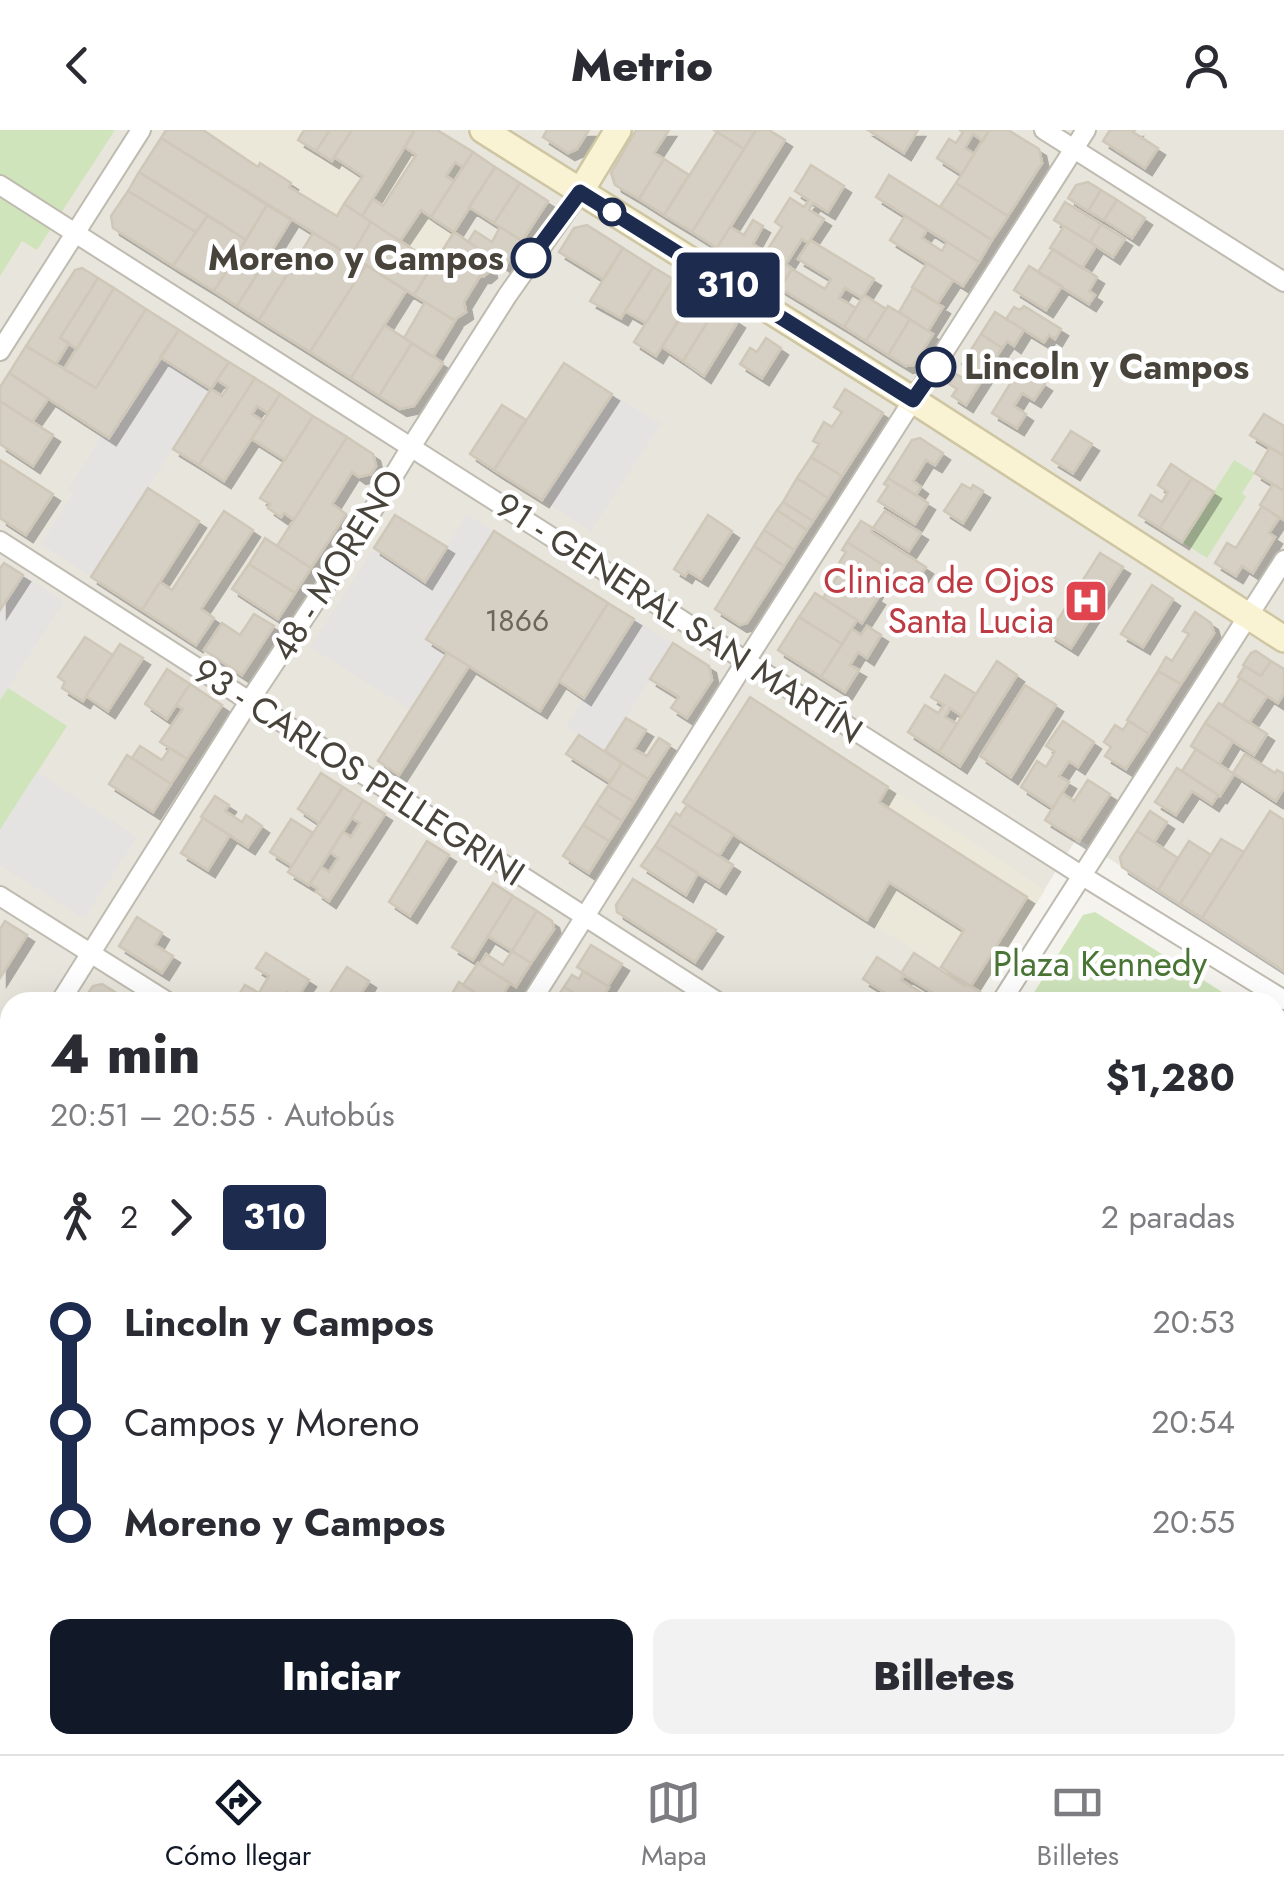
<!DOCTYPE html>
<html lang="es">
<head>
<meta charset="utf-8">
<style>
  :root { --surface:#fff; --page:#f2f2f3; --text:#2b2b33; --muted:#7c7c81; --line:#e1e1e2; --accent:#111827 }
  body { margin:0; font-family:Jost,sans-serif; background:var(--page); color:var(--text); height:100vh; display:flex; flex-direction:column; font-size:38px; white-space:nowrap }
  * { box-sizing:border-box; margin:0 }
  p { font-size:32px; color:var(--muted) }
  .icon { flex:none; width:55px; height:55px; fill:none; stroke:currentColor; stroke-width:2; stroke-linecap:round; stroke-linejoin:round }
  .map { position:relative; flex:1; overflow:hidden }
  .drawer { position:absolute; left:0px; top:862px; width:1285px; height:762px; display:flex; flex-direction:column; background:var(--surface); border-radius:30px 30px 0 0; box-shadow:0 10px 40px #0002 }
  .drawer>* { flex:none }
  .badge { padding:0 20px; border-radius:8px; font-size:35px; line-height:65px }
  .map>.badge { position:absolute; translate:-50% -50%; box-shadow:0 0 0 5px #fff }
  .legs { display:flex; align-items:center; gap:15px; height:110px; padding:0 50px; font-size:32px }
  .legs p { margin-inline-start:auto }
  .overview { display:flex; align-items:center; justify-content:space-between; height:170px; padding:0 50px }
  h1 { font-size:55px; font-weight:800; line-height:75px }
  .cta { display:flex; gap:20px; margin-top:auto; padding:20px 50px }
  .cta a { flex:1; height:115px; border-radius:20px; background:var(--accent); color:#fff; font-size:40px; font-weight:800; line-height:115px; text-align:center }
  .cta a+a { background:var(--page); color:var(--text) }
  ul { padding:0 50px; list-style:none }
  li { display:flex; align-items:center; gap:35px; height:100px; font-size:38px }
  li i { display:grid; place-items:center; width:15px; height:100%; margin:0 12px; background:currentColor }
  li i::after { content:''; width:25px; height:25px; margin:-12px; border:8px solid; border-radius:50%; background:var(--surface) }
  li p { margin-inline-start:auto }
  li:first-child i { background:linear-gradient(#0000 50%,currentColor 0) }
  li:last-child i { background:linear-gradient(currentColor 50%,#0000 0) }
  header { display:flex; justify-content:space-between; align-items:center; height:130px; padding:0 50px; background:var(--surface); font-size:45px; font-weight:800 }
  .tab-bar { display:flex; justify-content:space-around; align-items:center; height:140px; border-top:2px solid var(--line); background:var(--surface); font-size:28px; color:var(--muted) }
  .tab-bar a { display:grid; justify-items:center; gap:5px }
  .tab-bar .active { color:var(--accent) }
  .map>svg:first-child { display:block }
  .residential { fill:#e8e5dc }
  .education { fill:#ece8d9 }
  .medical { fill:#f3e6e3 }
  .green { fill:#cfe4bb }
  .parking { fill:#e4e3e1 }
  .building { fill:#d5cfc4; stroke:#cfc7b8; stroke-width:2.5; filter:url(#shadow) }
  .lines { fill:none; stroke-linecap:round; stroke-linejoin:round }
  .street-casing { stroke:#bfbbb0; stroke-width:22 }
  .secondary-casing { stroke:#cec6a2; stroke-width:30 }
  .primary-casing { stroke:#d7c079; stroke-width:35 }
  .street { stroke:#fff; stroke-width:18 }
  .secondary { stroke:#f9f2d3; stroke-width:25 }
  .primary { stroke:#f3e2a8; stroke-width:30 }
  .line-1-casing { stroke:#fff; stroke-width:22 }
  .line-1 { stroke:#1d2b4f; stroke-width:15 }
  .stop-1-dot { fill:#fff; stroke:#1d2b4f; stroke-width:5 }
  .labels { text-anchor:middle; stroke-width:9; stroke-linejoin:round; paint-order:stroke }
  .number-label { font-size:30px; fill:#6c675d }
  .stop-label { font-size:35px; font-weight:bold; fill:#49443b; stroke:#fff; text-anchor:end }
  .street-label { font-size:35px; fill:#49443b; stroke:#fff }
  .health-label { font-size:35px; fill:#be3a42; stroke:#fff; text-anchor:end }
  .park-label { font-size:35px; fill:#497534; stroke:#fff }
</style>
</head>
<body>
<header><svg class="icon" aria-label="back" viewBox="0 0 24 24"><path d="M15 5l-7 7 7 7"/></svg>Metrio<svg class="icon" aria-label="person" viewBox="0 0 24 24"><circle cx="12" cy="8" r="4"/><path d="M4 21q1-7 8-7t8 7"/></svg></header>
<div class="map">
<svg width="1284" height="1624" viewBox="0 0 1284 1624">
  <defs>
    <filter id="shadow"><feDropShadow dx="7" dy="7" stdDeviation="0" flood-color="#0004"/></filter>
  </defs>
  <rect width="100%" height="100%" fill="#f5f3ed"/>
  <path class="residential" d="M0,0H1284V841L1077,708L973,872H10V1615H499L493,1624H0Z
    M1284,1281V1624H1063L1069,1615H1275V1295Z"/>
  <path class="education" d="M166,0H304L298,10L331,31L352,0H437L473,22L431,87L454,102L414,165L161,8Z
    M750,567L1045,760L980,862L683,672Z"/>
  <path class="medical" d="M553,1615H746L760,1624H547Z"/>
  <path class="green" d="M0,0H115L37,120L22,111L0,146Z
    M1234,330L1255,343L1242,363L1246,367L1207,428L1182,412Z
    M8,558L67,596L0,700V570Z
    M1095,782L1238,872H1028L1083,785Z
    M1275,896L1284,902V1182L1275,1196Z"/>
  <path class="parking" d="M160,228L211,259L91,447L41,414L73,363L68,359L103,304Z
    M612,264L661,294L591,401L542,370Z
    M467,384L494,401L426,509L447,523L410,580L310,517L374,418L425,452Z
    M23,445L64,472L0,570V480Z
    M634,489L673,513L605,621L566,597Z
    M37,642L137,707L86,786L81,787L0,735V700Z"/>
  <path class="building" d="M166,0H203L258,37L260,33L291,53L289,57L337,86L344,74L371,92L351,126L161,8Z
    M304,0H330L316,21L298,10Z
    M330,0H352L332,31L316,21Z
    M352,0H415L362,86L344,74L363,46L334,27Z
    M415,0H437L473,22L463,37L455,32L446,46L454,51L431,87L421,80L400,111L362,86L373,69L383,76L416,25L405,17Z
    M547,0H589L577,19L568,23L543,7Z
    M636,0H669L654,23L664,29L639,69L615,55L611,43Z
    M714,0H756L744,19Z
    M756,0H769L785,10L717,118L692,102Z
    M868,0H918L904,23Z
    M960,0H989L983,11L973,4L965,18L974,24L962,44L937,28L949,9L956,13L963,2Z
    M989,0H1008L1039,19L1042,33L1008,86L956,53Z
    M1110,0H1135L1133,2L1158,18L1145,38L1103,11Z
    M717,2L744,19L692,102L664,85Z
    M161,8L267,75L246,110L139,42Z
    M473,22L495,37L454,102L431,87Z
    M664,29L689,45L664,85L639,69Z
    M811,35L844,56L828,82L813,73L809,80L824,89L808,113L802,109L786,134L792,139L780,158L747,137L759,118L766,122L782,97L775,92L790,68L804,77L809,70L795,61Z
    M495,37L520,53L494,93L469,77Z
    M139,42L208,85L196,102L128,61Z
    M889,45L992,110L979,132L876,67Z
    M1088,52L1101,60L1088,81L1068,68L1076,55Z
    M520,53L548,71L522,111L494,93Z
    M956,53L1008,86L992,110L940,77Z
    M1101,60L1117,70L1104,90L1088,81Z
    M128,61L196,102L173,136L113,98L111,86Z
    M1117,70L1145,88L1132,108L1104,90Z
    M1065,72L1101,94L1090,112L1054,90Z
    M267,75L291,90L237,176L214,161Z
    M208,85L246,110L214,161L173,136Z
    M905,86L927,100L922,108L942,121L947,112L979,132L963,156L890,110Z
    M753,90L763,96L753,114L759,118L747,137L717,118L730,97L744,105Z
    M371,92L434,133L414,165L351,126Z
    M1101,94L1125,109L1113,127L1090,112Z
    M587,95L623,118L603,149L559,122L574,98Z
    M1064,96L1096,116L1082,138L1050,118Z
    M500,97L522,111L505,136L468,112L475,101L492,112Z
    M454,102L491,127L488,132L490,141L484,146H480L464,172L466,182L454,190L414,165Z
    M313,103L366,135L310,222L259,190Z
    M810,110L874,149L862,168L845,158L839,168L856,178L844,197L780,158L792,139L825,159L831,149L798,129Z
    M623,118L653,137L621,188L590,171Z
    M1053,119L1097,147L1089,161L1095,165L1089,174L1038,142Z
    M270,124L291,138L259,190L237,176Z
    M927,133L953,150L938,173L912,157Z
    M366,135L406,161L351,248L310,222Z
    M1029,136L1062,156L1046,180L1014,160Z
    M653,137L673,149L646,193L625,181Z
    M82,138L98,148L60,208L69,213L56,234L26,216L75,140Z
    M98,148L114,158L77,219L60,208Z
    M673,149L695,164L656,226L634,212Z
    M114,158L146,179L96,258L64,239Z
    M913,158L943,177L928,201L899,182Z
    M864,165L886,179L866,211L844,197Z
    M692,169L713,183L683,231L662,217Z
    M425,172L455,191L433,227L404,208Z
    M888,176L910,189L888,225L866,211Z
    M1024,176L1061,199L1055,209L1049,205L1044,212L1006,189L1014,177L1020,180Z
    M717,177L738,191L704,246L683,231Z
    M146,179L179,200L109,308L9,243L26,216L96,258Z
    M995,182L1024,200L1014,216L1007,211L1002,218L981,204Z
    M910,189L933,204L913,235L906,236L888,225Z
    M384,195L412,213L379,266L351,248Z
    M179,200L229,232L211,259L160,227Z
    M981,204L1002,218L984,247L962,234Z
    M766,208L781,218L762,248L740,234L750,218L757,222Z
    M412,213L443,233L414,276L400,279L379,266Z
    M229,232L255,248L199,335L173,319L211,259L222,266L228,257L217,250Z
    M564,233L612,264L542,370L494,340Z
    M1020,238L1045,254L1034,270L1022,263L1014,276L1026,284L1017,298L992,283Z
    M975,242L984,247L966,275L952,266L957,259L949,254L956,244L969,252Z
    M9,243L48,269L32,292L0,271V257Z
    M255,248L280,264L268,283L257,276L252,284L263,291L224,351L199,335Z
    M845,259L883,283L842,346L811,327L819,314L813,311L824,292L832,297L842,282L834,277Z
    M280,264L313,286L285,330L252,309Z
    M0,271L53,305L33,336L0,314Z
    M502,275L526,290L494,340L470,324Z
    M1264,284L1284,296V326L1250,305Z
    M313,286L347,307L294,390L284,383L281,387L268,378L270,374L260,368Z
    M1071,301L1092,314L1073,343L1052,330Z
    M347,307L373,324L376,336L371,344L359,347L352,342L332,374L346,384L311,438L277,416Z
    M920,308L943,323L935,335L926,330L913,351L921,357L916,365L888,348L912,310Z
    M1270,317L1284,326V361L1255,343Z
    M811,327L842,346L828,368L797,348Z
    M0,330L53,364L26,405L0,388Z
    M1171,334L1192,348L1160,398L1139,385L1151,365L1162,372L1168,362L1158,355Z
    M797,348L828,368L813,391L783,372Z
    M888,348L928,373L915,394L878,371L888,356L884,354Z
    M1192,348L1214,362L1182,412L1160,398Z
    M962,354L971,359L973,355L983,361L963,393L944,381Z
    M1273,354L1284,361V390L1260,375Z
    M148,358L199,391L142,480L91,447Z
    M783,372L813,391L807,400L777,380Z
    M1262,376L1279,388L1269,403L1275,407L1253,443L1242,436L1236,446L1215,433L1227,413L1236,418Z
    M777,380L807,400L794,420L764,400Z
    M224,381L253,400L201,479L214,488L196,515L142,480L160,452L172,460Z
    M885,381L921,403L909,421L873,398Z
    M395,385L447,417L425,452L374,418Z
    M708,385L732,401L701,449L688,441L685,446L674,439Z
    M861,391L873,398L871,402L926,437L914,455L847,412Z
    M764,400L794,420L784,436L754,416Z
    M494,401L608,473L540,581L426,509Z
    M265,408L311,438L295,463L249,434Z
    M847,412L889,439L873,465L834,441L846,422L842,420Z
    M754,416L784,436L747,493L740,495L715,479Z
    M1100,423L1123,437L1071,518L1049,504Z
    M4,433L23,445L0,480V438Z
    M249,434L295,463L278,489L232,459Z
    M839,444L878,468L862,493L823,468Z
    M1152,455L1173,469L1143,517L1121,504Z
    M815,463L857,490L842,514L799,487Z
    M608,473L634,489L584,568L559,551Z
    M1195,482L1211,493L1214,503L1181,554L1158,541L1166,527L1172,531L1189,504L1183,501Z
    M254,484L274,496L242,545L204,520L222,493L240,505Z
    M799,487L842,514L821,547L778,520Z
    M867,496L881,505L867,528L858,522L850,535L859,540L845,562L821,547L852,499L861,505Z
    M85,507L113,525L83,571L62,558L65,552L58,547Z
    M673,513L709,536L712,550L687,588L671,578L679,567L650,549Z
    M120,514L143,528L108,581L86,566Z
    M1256,521L1271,531L1261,546L1243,535L1251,523Z
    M447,523L469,536L399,645L378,631Z
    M997,531L1017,545L960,636L939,622Z
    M1271,531L1284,539V563L1278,573L1238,547L1245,536L1261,546Z
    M167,539L190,554L167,589L145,574Z
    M1158,541L1181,554L1149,604L1127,590Z
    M945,545L976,564L962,586L950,578L945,587L957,594L939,622L908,602L925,575L938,583L944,575L931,567Z
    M1240,548L1267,566L1249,593L1223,575Z
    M190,554L222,575L187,629L160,612L183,579L176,575Z
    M1025,555L1056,575L1011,647L980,626Z
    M750,567L888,657L879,672L1027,767L971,856L941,837L964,800L889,752L867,790L683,672Z
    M1219,573L1267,604L1254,625L1205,593Z
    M626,588L646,600L634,619L647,626L659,608L670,615L648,649L605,621Z
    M1063,591L1094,612L1078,637L1069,631L1059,646L1069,652L1053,678L1021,657L1037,631L1046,637L1055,622L1046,616Z
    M1129,591L1149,604L1126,639L1105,626L1111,617L1104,612L1115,595L1123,600Z
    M1205,593L1233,611L1219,634L1191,616Z
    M579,605L622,633L610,652L566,624Z
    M140,616L162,630L170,618L187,629L171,654L132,628Z
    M1196,619L1234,644L1220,666L1182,641Z
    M1245,624L1275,643L1277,640L1284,644V658L1276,671L1233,643Z
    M127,625L171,654L153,682L109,654Z
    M622,633L648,649L634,672L608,656Z
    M1177,638L1218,665L1212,674L1192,661L1176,685L1155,672Z
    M321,643L343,657L319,693L298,679Z
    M1088,650L1110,664L1079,711L1045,690L1062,663L1074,671Z
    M608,656L634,672L622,691L596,674Z
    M343,657L363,670L309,755L288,742Z
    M215,666L229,675L225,681L242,692L246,685L262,696L248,717L201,687Z
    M363,670L385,684L329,771L316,762L318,759L310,754L321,737L329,742L338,728L330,722L343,702L351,707L360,693L352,688Z
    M596,674L622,691L609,711L583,695Z
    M687,675L733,704L719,726L669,694L676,683L680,686Z
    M1150,681L1167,692L1154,712L1137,701Z
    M1270,681L1284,690V841L1202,788Z
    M203,688L230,705L208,740L181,723Z
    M291,689L313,703L292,736L270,722Z
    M669,694L733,735L719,757L655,716Z
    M583,695L609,711L589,743L563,726Z
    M1137,701L1178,728L1158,760L1122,737L1120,727Z
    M1221,709L1244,722L1202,788L1180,774Z
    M427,711L449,725L410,786L389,772Z
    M1189,711L1211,725L1180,774L1158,760Z
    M655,716L698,743L686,765L641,736Z
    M633,749L716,800L695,832L617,782L616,775Z
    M493,753L513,766L473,830L452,817Z
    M513,766L537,781L512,821L488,806Z
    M537,781L552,791L554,799L531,833L512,821Z
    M137,787L162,803L155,815L173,826L162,843L119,816Z
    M5,791L27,805L0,848V799Z
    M591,815L622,834L608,856L577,837Z
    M512,821L531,833L516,857L480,834L486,824L503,835Z
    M266,823L309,850L297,868L287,862L281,872H237L235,871L245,855L259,863L269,846L256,838Z
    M914,823L965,856L967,854L980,862L974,872H948L901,843Z
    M877,827L905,845L901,850L936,872H900L863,849Z
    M478,833L510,853L498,872H491L463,855Z
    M347,837L369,851L368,853L355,872H324Z
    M583,841L609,857L600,872H589L564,857L572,845L579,849Z
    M459,852L490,872H447Z
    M102,854L123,867L119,872H92L85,868L93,856Z
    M564,857L589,872H554Z
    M1284,1278V1467L1275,1461V1292Z
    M1284,1468V1561L1275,1555V1482Z
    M81,1615H132L126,1624H84L78,1620Z
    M132,1615H168L162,1624H130L127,1622Z
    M355,1615H385L379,1624H349Z
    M437,1615H484L498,1624H451Z
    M556,1615H633L627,1624H550Z
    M854,1615H918L912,1624H868Z
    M918,1615H994L989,1624H912Z
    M1219,1615H1249L1243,1624H1213Z"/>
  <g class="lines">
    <defs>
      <path id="street" d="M1044,0L1284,152
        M0,55L1081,745L1284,870
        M0,221L141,0
        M0,411L718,872
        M0,766L168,872
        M60,872L250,570L340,434L411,317L507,166L580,62
        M531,872L746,531L1086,0
        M1001,872L1284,430
        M0,966L10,951
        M0,1113L10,1119
        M0,1464L10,1470
        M1275,1576L1284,1582
        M238,1615L252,1624
        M791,1615L804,1624
        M54,1624L60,1615
        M527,1624L532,1615"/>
      <path id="secondary" d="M483,0L913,270L1284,509
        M580,62L618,0"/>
      <path id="primary" d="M1275,1243L1284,1229
        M1033,1624L1038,1615"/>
    </defs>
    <use href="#street" class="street-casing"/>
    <use href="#secondary" class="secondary-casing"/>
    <use href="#primary" class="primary-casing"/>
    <use href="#street" class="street"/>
    <use href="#secondary" class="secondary"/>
    <use href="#primary" class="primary"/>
  </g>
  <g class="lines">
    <defs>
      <path id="line-1" d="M531,128L580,62L913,270L936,237"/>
    </defs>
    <use href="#line-1" class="line-1-casing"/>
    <use href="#line-1" class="line-1"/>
  </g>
  <defs>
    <symbol id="hospital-square" viewBox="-11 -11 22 22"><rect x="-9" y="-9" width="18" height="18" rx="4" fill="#e0444e" stroke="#fff"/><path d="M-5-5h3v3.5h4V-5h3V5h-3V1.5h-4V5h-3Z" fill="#fff"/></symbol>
  </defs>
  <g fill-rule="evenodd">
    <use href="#hospital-square" x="1061" y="446" width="50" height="50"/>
  </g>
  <g class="stop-1-dot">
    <circle cx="612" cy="82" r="12"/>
    <circle cx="531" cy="128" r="18"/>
    <circle cx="936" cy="237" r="18"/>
  </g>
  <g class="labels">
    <g class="number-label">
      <text x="517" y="501">1866</text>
    </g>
    <g class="stop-label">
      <text x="504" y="140">Moreno y Campos</text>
      <text x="964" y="249" text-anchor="start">Lincoln y Campos</text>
    </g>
    <g class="street-label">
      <text transform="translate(337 435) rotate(-58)" y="12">48 - MORENO</text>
      <text transform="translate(679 488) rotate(33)" y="12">91 - GENERAL SAN MARTÍN</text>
      <text transform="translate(359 642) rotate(33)" y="12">93 - CARLOS PELLEGRINI</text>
    </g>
    <g class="health-label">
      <text x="1054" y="463">Clinica de Ojos<tspan x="1054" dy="40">Santa Lucia</tspan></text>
    </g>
    <g class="park-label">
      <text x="1100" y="846">Plaza Kennedy</text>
    </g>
  </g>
</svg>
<b class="badge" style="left:728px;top:155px;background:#1d2b4f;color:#fff">310</b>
<section class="drawer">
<div class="overview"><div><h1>4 min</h1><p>20:51 – 20:55 · Autobús</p></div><b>$1,280</b></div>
<div class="legs"><svg class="icon" aria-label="walk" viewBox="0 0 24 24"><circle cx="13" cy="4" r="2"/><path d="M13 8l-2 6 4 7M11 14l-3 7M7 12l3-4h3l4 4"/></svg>2<svg class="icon" aria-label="forward" viewBox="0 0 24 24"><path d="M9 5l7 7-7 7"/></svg><b class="badge" style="background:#1d2b4f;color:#fff">310</b><p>2 paradas</p></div>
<ul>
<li><i style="color:#1d2b4f"></i><b>Lincoln y Campos</b><p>20:53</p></li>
<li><i style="color:#1d2b4f"></i><span>Campos y Moreno</span><p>20:54</p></li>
<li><i style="color:#1d2b4f"></i><b>Moreno y Campos</b><p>20:55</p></li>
</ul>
<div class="cta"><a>Iniciar</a><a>Billetes</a></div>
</section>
</div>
<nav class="tab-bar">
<a class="active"><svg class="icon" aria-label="directions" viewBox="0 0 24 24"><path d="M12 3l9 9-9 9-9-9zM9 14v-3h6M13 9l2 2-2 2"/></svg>Cómo llegar</a>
<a><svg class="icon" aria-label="map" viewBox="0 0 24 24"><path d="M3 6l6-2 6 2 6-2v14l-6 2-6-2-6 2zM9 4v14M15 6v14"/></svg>Mapa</a>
<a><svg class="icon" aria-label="tickets" viewBox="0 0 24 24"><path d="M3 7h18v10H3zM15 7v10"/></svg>Billetes</a>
</nav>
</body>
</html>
